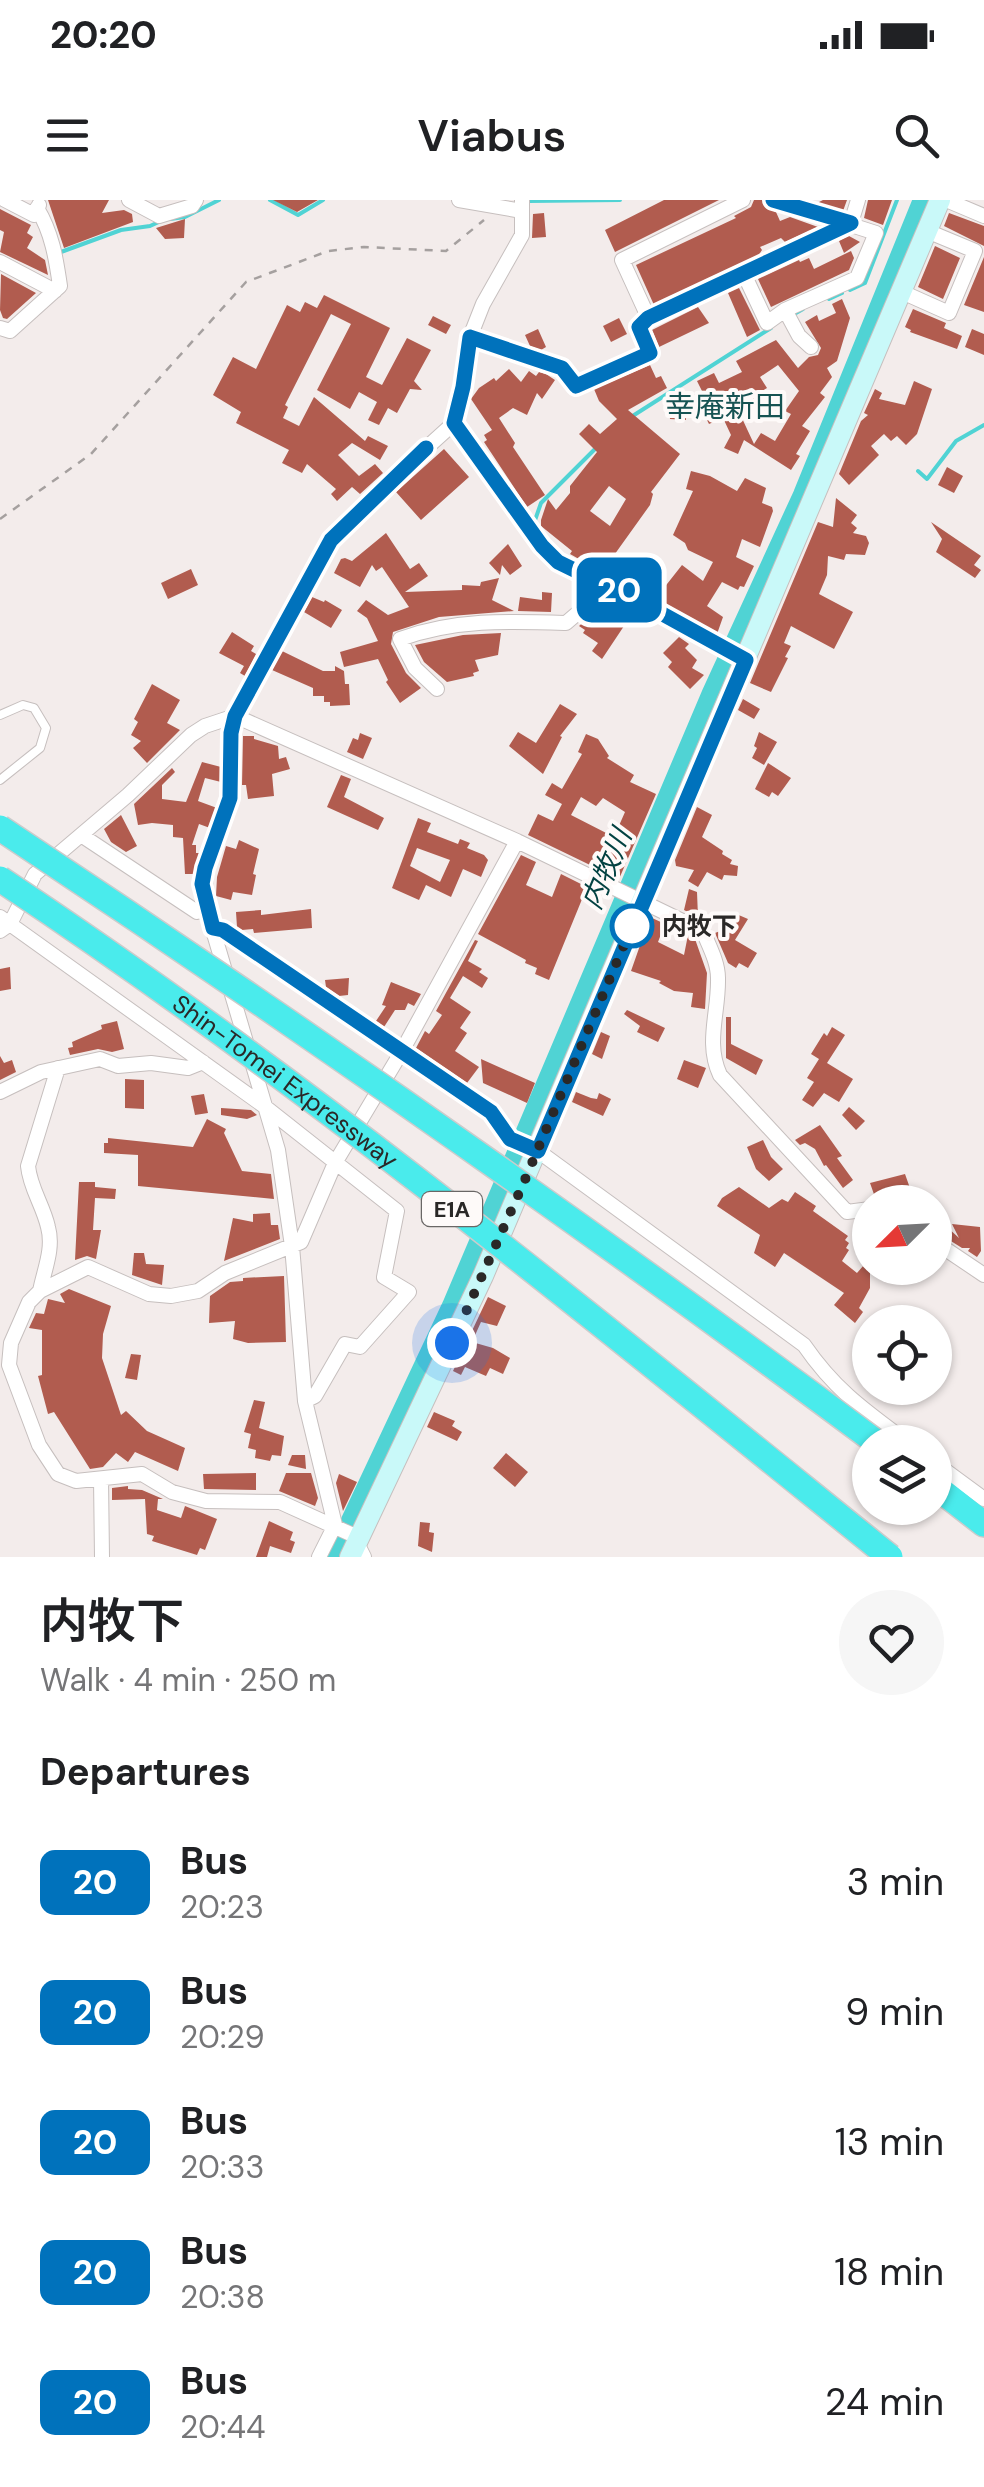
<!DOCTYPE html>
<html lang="en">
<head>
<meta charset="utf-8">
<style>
  :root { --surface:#fff; --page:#f6f6f6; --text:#202124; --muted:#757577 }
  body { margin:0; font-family:"DM Sans","Noto Sans JP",sans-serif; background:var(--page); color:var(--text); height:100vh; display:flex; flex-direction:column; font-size:38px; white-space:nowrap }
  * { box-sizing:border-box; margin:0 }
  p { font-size:32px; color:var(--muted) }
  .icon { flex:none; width:55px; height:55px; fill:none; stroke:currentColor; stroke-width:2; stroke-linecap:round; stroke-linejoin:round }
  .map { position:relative; height:1357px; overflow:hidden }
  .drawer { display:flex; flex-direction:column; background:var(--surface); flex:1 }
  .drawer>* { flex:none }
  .badge { padding:0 20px; border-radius:15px; font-size:35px; line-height:65px }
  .needle { width:65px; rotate:246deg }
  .buttons { position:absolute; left:852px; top:985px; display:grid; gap:20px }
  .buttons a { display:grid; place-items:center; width:100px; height:100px; border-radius:50%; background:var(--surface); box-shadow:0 2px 8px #0004; font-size:50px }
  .you { position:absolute; width:50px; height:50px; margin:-25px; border:8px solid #fff; border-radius:50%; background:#1a73e8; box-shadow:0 0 0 15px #1a73e833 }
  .map>.badge { position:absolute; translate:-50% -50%; box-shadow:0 0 0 5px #fff }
  h2 { padding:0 40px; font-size:38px; line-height:90px }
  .round { display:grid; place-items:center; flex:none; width:105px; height:105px; border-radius:52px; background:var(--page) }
  .headline { display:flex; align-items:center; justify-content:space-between; height:170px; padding:0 40px }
  h1 { font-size:48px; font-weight:600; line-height:75px }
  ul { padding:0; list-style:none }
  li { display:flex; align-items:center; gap:30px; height:130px; padding:0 40px }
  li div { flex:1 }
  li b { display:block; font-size:38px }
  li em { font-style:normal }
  li .badge { min-width:110px; font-weight:700; text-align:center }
  .status { display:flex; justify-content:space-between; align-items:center; height:70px; padding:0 50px; background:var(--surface); direction:ltr }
  .status svg { height:28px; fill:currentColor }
  header { display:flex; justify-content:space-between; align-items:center; height:130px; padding:0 40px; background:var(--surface); font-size:45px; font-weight:600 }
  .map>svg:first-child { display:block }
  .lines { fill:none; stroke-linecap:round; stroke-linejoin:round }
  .stream { stroke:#50d3d4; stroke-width:4 }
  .river { stroke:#50d3d4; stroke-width:22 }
  .building { fill:#b15c4f; fill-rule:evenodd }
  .lane-casing { stroke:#c6bfbe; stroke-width:10 }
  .street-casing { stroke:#c6bfbe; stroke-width:16 }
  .secondary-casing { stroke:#c6bfbe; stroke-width:22 }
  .highway-casing { stroke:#cccbcb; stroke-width:28 }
  .path { stroke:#a5a09f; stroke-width:2.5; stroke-dasharray:8 8; stroke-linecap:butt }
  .lane { stroke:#fff; stroke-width:8 }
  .street { stroke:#fff; stroke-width:14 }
  .secondary { stroke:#c9f9f9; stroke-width:20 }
  .highway { stroke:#4aebec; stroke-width:25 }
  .highway-bridge-casing { stroke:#cccbcb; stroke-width:28; stroke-linecap:butt }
  .highway-bridge { stroke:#4aebec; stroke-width:25 }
  .line-casing { stroke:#fff; stroke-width:22 }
  .line { stroke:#0072bc; stroke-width:15 }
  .walk { stroke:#2a2827; stroke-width:10; stroke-dasharray:0 18 }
  .stop-dot { fill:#fff; stroke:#0072bc; stroke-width:5 }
  .labels { text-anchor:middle; stroke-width:8; stroke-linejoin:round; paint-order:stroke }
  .shield { fill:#fefaf9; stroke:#6a6766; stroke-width:2.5 }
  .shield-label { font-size:22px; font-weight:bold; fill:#2a2827 }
  .stop-label { font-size:25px; font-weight:bold; fill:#2a2827; stroke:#fefaf9; text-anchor:start }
  .street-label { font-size:25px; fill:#2a2827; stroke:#fefaf9 }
  .water-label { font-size:28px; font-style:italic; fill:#034242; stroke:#fefaf9 }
  .quarter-label { font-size:30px; fill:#165353; stroke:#fefaf9 }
</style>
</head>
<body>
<div class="status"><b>20:20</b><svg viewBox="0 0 49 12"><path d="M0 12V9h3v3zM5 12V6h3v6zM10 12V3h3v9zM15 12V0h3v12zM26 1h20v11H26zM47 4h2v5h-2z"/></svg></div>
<header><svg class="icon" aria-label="menu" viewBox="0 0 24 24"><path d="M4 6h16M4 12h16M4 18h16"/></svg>Viabus<svg class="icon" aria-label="search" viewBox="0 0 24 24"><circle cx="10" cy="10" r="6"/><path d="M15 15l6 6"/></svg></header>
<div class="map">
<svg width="984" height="1357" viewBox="0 0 984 1357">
  <rect width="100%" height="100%" fill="#f3eceb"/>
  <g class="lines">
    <path class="stream" d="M270,0L298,15L323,0
      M529,1L620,0
      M170,19L185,17L219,0
      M61,52L121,30L150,26L161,21
      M850,90L865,83L897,0
      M829,99L842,93
      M796,113L803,109
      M631,217L771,128
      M918,271L927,279L956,241L984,225
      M533,326L541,303L598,246"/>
    <path class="river" d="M335,1357L453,1106L713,493L804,295L924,0"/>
  </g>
  <path class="building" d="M48,0H109L102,13L124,10L132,14L133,22L64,48Z
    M273,0H318L297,12Z
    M664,0H719L615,52L605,30Z
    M754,0H763L766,8L776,12L780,21L790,17L818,27L785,42L781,38L760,47L762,50L758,56L654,105L636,65L736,18L734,16L751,7Z
    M823,0H847L843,11L817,3Z
    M868,0H892L883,25L864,18Z
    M0,9L31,25L27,33L33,37L27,48L45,60L48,75L0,52L4,32L0,30Z
    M544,13L546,37L532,38L533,14Z
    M949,13L984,26V46L944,26Z
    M185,19L184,38L165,39L156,28Z
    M849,36L860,42L844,53L839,41Z
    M935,46L960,58L943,99L918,87Z
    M851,51L854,58L849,70L771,107L758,79L799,60L800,62L809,58L814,69Z
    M984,57V112L964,105Z
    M1,74L36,93L7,119L3,118L0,110Z
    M739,88L760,130L747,137L728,93Z
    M324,95L390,128L366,177L382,185L407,138L431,150L414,181L422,190L410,189L397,213L388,208L379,225L368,220L377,202L359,192L350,209L317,190L351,124L331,114L285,205L288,207L283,218L299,226L314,197L365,241L368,236L388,246L380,260L352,243L338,255L359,276L375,264L383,273L360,294L352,287L337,301L331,294L336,289L307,264L302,273L282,263L289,250L236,223L241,212L213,195L233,157L256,169L287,105L300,112L305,102L317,108Z
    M842,99L850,118L837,161L827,168L832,177L820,193L825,197L802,226L810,231L796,254L800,256L791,270L744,240L738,254L724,248L731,235L723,218L709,224L694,194L703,193L697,181L714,173L719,183L742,172L736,161L776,140L798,168L809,157L818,155L821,148L805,122L817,115L819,121L836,113L832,104ZM778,165L799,191L785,211L791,214L775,241L761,233L754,244L740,214L767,199L762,191L767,188L760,177Z
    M698,107L709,123L659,147L652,130Z
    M913,109L946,123L944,128L962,136L957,149L910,132L911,130L905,127Z
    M433,116L451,125L446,134L428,125Z
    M619,118L627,134L611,142L603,126Z
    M538,129L546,147L541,150L530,146L525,135Z
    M972,129L984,134V155L965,147Z
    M650,165L656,178L661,176L667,188L628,210L680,254L651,292L653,294L650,305L602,372L570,354L572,351L541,326V320L548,299L556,310L570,293V286L597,252L579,234L589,224L600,234L617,219L599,201L594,189ZM609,286L626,299L610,326L590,311Z
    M509,169L521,182L529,171L536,176L539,172L546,174L555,180L542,199L537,193L527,215L513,208L499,218L515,243L513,247L545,295L527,307L484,242L487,240L484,235L492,230L471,199L479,188L494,178L496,181Z
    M914,181L932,189L917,234L906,245L897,236L891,241L884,234L871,246L879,255L849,285L839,274L861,221L868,215L864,213L875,189L882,193L879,199L905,205Z
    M685,195L686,220L670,219L668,197Z
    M444,249L469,277L421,320L396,292Z
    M947,267L963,276L954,293L938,285Z
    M691,271L710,276L737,291L745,278L766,288L762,303L772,307L773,311L760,347L742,339L736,357L754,366L744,387L740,386L738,390L722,382L707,406L723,417L717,434L656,398L682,365L703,381L713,362L688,350L685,343L673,335L693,291L686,289Z
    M836,298L857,315L851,323L857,328L853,333L866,336L869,343L865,355L846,354L844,360L828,356L827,375L819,394L853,412L834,449L791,426L784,443L791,446L785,457L788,458L771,492L750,483L818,322L833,327Z
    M931,322L981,356L974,365L981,370L975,378L936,352L942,339Z
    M386,333L410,369L419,363L428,376L405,392L462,390V385L480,386L481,382L499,378L492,400L514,411L439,417L393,432L391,444L406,473L421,488L400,503L386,482L388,480L378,459L344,467L340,452L378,441L367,418L357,411L366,400L388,415L409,407L382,367L376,371L372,365L360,387L334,373L341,359L345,358L352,361Z
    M508,344L522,366L510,375L502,365L500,375L489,363Z
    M191,369L198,385L168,399L161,383Z
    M542,392L552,393L551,412L518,411L520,397L542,400Z
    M312,397L324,402L325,400L342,410L331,428L304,412Z
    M613,412L626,423L602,459L592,451L598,443L583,433L585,430L579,426L590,416L604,426Z
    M232,432L254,446L251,451L256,454L245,476L240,473L244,466L219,453Z
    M501,433L498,455L475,460L479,471L473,473L474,476L447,482L424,462L415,445L463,435Z
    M679,437L689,444L685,448L697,460L692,468L704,475L690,489L668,467L672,462L663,453Z
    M282,451L323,471H335V466L344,471L345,484H349L350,505L330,506V502H324V496H313V488L272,470Z
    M152,484L180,500L167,523L180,530L147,563L133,548L141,541L131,535L138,522L134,519Z
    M743,499L760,509L754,519L738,510Z
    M560,504L577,514L560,536L562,537L543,574L509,546L518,532L536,543Z
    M759,532L777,542L764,565L752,558L757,548L754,546Z
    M360,533L372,538L363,559L347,552L353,538L358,540Z
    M586,534L598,539L609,556L607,558L634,575L630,582L656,594L619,679L528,635L538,614L553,621L562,604L545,595L552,583L562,589L582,554L578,552ZM581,597L596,606L603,598L625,612L614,637L571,615Z
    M243,536H254V539L278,546L279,559L286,557L290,569L272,574L274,596L248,599L246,585H242Z
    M202,562L221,567V582L205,578L198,601L217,608L210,628L199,624L192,645H196V653H199L196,674H185L183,638L173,637V625L152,623L138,625L134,604L172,568L175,572L162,585V599L186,602Z
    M768,563L791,578L778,596L772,592L769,597L755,589Z
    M341,575L351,579L344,597L384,618L378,630L327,607Z
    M697,607L712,615L702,637L723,651L722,654L732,660L730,664L738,666L737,676L724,675L722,680L707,672L698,687L688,681L694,670L676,666L675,660Z
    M121,615L137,646L126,652L111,642L104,629Z
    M418,618L431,623L427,632L458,644L460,639L470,643L467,648L484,655L488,660L481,677L463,669L451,697L426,685L419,700L392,688ZM417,648L450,660L440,682L410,666Z
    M239,640L259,649L253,674L256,675L252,695L233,692L231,700L216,696L217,677L226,646L236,649Z
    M521,655L536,662L526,685L552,697L561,674L587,687L549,780L535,774L537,768L525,763L526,760L478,734Z
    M689,689L697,692L698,717L684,710Z
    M311,709L312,728L254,733L253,729L242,730L237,727L236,712L261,710V715Z
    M734,713L748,719L735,740L757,753L748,768L739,763L736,768L728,763L715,733L733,726L728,724Z
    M650,717L665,724L658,742L684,755L688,735L695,739L707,773L705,809L691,807L693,793L674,791L659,783L661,781L631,771Z
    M475,740L478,741L468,761L482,769L479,772L488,778L482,788L463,776L450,798L471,812L460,828L467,833L455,851L479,867L467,883L416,848L425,831L429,834L442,815L436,811Z
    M10,767L11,789L0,791V769Z
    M349,778L348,795L339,796L326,787L325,780Z
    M391,782L421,794L414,806L408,803L405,810H395L384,827L376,821L386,806L382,805Z
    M627,810L665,828L658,842L637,832L640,826L624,814Z
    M726,817H731V844L763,860L756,875L726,858Z
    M117,821L124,849L112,852L98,849L70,855L68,848L73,847L72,842L102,829L101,825Z
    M832,827L845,835L827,863L853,879L839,902L824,893L813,907L802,900L814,882L807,878L819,859L811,854L824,833L827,836Z
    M601,832L610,836L602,859L592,854Z
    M0,856L4,863L12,860L16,872L0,880Z
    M481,859L535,883L527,903L483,883Z
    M684,860L706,868L698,888L677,879Z
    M125,879L144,880V909L125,908Z
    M576,892L591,898L597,899L599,893L611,899L603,916L572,902Z
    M204,894L208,913L195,915L191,896Z
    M849,907L865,921L856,930L842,915Z
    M221,908L251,910L257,915L247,919L221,915Z
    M207,919L226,929L224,933L242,971L271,974L274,999L138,986V955L104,953V943H108V938L193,947Z
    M820,925L842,956L837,958L853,980L843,988L826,965L824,966L815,949L805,943L800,945L795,940Z
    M763,940L771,957L783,969L769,981L756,969L747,947Z
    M905,974L911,991L899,995L901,1002H893L891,996L876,1000L870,983Z
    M79,982H95V987L116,989L115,999L95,998L93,1030H101L96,1059L87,1056L75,1060Z
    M739,987L769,1008L782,999L788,1002L795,992L816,1006L813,1011L848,1036L845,1040L849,1043L846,1048L849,1050L842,1061L857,1073L870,1058V1088L859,1108L863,1112L855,1123L834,1105L844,1093L784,1053L775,1067L754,1053L760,1035L717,1006L722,998Z
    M270,1013L271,1025H278L280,1039L224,1061L233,1018L253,1022V1014Z
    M935,1016L959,1038L952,1024L980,1027L981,1051L977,1057L968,1051L970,1048H962L935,1031Z
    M134,1053H144L146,1064L164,1065L162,1085L132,1075Z
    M284,1076L286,1142L248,1143L233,1139L235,1121L209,1123L210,1096L230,1082L243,1081V1078Z
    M69,1089L111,1106L103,1134L102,1158L121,1215L126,1211L147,1231L185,1248L178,1271L135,1252L128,1262L116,1253L103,1267L90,1269L54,1212L48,1214L38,1176L42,1175V1130L29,1128L36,1113L44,1114L48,1099L65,1103L60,1094Z
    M488,1097L506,1106L497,1126L481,1122L472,1142L493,1148L510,1158L503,1174L490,1168L486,1176L465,1167L461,1175L453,1171Z
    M131,1154L141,1155L137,1180L125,1178Z
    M254,1200L265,1202L259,1228L284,1236L281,1256L272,1255L270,1261L255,1258L256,1250L248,1248L251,1234L244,1232Z
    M434,1212L455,1221L452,1226L462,1232L457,1241L427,1227Z
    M506,1253L528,1272L515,1287L493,1268Z
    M292,1255H305L306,1269L288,1265Z
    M256,1273V1290L204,1289L203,1274Z
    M286,1273H311L318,1298L315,1306L279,1291Z
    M339,1274L357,1282L343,1311L336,1283Z
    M128,1286V1289L142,1290L163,1299H158L157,1310L181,1318L185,1306L217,1319L205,1350L200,1348L197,1355L152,1341L154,1336L147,1334L145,1299L112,1300V1288Z
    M269,1321L293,1332L290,1340L295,1342L291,1353L270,1346L267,1357H256Z
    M420,1322L430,1323L429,1332L434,1333L432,1352L418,1346Z"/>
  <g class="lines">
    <defs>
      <path id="lane" d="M0,515L23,505L34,508L46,528L40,548L0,580"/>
      <path id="street" d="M5,0L34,15L39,5
        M129,0L159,16L192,6L196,0
        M459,0L522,11
        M946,0L984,16
        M0,62L55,91
        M744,74L767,123L785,110L857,78L876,33L773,0
        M902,92L949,113L975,51L927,31
        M785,110L799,136L811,147
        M649,119L622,60L743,0
        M0,128L10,131L60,86C56,58 52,33 37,8
        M470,137L562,168L575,186L650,153L639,127L649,119L851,23L858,0
        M454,223L495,278L527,329L559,362L648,406L701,438L746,460
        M437,489L415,468L400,439C455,419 508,421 566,423L587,405L603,382
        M81,635L197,712L207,710
        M0,717L264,906L397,1011L384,1077L409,1092L360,1147L345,1144L315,1196L305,1201
        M213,728L223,730L491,912L510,939L538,951L804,1145C835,1190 864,1210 907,1242
        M0,731L10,724L35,674L128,595L191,535L205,526L235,516L517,641L703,731C709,746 718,762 718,778C719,812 705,843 720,875L847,1012L870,1009
        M0,892L41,872L100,859L118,866L151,863L188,868L203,862
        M935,1042L984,1075
        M40,1091C44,1070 54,1049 48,1027C43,1005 30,988 28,966L58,868
        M935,1263L984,1299
        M101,1279L102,1357
        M319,1357L335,1325L305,1201L292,1046L278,950L207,710C198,657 224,641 230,595C234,569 229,543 235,516L331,340L371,298L454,223L463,187L470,137L483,104L522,35V0
        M364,1357L353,1335L280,1302L206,1301L172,1292L142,1274L76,1281L58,1274L39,1245L9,1165L11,1143L29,1102L40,1091L88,1067L149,1094L171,1096L198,1091L225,1073L301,1042L335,963L402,851L517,641"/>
      <path id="secondary" d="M350,1357L483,1076L940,0"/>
      <path id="highway" d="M935,1286L984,1324"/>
    </defs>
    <use href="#lane" class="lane-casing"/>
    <use href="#street" class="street-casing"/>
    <use href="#secondary" class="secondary-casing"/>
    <use href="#highway" class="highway-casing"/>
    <path class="path" d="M0,319L91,254L246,82L328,51L364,47L446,51L484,20"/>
    <use href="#lane" class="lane"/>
    <use href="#street" class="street"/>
    <use href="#secondary" class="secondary"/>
    <use href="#highway" class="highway"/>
    <defs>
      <g id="highway-bridge">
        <path d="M0,628C298,825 590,1029 876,1242"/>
        <path id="s1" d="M0,679C311,885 600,1123 890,1357"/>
      </g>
    </defs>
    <use href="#highway-bridge" class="highway-bridge-casing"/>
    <use href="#highway-bridge" class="highway-bridge"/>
  </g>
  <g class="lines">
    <defs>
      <path id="line" d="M426,248L331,340L235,516L231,533L230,598L205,668L202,684L213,728L223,730L491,912L510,939L538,951L746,460L648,406L558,362L542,346L454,223L463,187L470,137L562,168L576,186L650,153L639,127L648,118L851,23L773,0"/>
    </defs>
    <use href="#line" class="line-casing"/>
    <use href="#line" class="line"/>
    <path class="walk" d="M452,1143L524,982L632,726"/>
  </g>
  <circle class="stop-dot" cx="632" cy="726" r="20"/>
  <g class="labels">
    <rect class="shield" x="422" y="992" width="60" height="34" rx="8"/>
    <g class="shield-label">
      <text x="452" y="1017">E1A</text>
    </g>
    <g class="stop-label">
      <text x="662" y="735">内牧下</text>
    </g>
    <g class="street-label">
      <text dy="9" stroke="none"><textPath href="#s1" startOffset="350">Shin-Tomei Expressway</textPath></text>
    </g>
    <g class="water-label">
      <text transform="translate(606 669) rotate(-67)" y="10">内牧川</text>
    </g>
    <g class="quarter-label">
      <text x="725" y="217">幸庵新田</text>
    </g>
  </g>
</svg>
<div class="buttons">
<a><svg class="needle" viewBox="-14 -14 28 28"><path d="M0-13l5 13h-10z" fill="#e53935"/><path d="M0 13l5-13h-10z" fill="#757577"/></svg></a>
<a><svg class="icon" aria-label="locate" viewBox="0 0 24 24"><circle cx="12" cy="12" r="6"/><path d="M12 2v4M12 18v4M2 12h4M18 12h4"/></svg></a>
<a><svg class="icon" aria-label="layers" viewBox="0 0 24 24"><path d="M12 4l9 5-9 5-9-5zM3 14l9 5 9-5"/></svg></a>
</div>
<div class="you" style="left:452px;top:1143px"></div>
<b class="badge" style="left:619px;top:390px;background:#0072bc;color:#fff">20</b>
</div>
<section class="drawer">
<div class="headline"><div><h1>内牧下</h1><p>Walk · 4 min · 250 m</p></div><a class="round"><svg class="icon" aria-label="heart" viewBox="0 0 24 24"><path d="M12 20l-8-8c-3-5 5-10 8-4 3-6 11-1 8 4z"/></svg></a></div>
<h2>Departures</h2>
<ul>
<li><span class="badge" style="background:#0072bc;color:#fff">20</span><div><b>Bus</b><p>20:23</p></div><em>3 min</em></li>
<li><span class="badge" style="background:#0072bc;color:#fff">20</span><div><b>Bus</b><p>20:29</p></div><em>9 min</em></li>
<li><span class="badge" style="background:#0072bc;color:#fff">20</span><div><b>Bus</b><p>20:33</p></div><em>13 min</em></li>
<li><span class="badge" style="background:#0072bc;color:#fff">20</span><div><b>Bus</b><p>20:38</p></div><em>18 min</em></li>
<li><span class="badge" style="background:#0072bc;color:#fff">20</span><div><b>Bus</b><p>20:44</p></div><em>24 min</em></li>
</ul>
</section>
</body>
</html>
